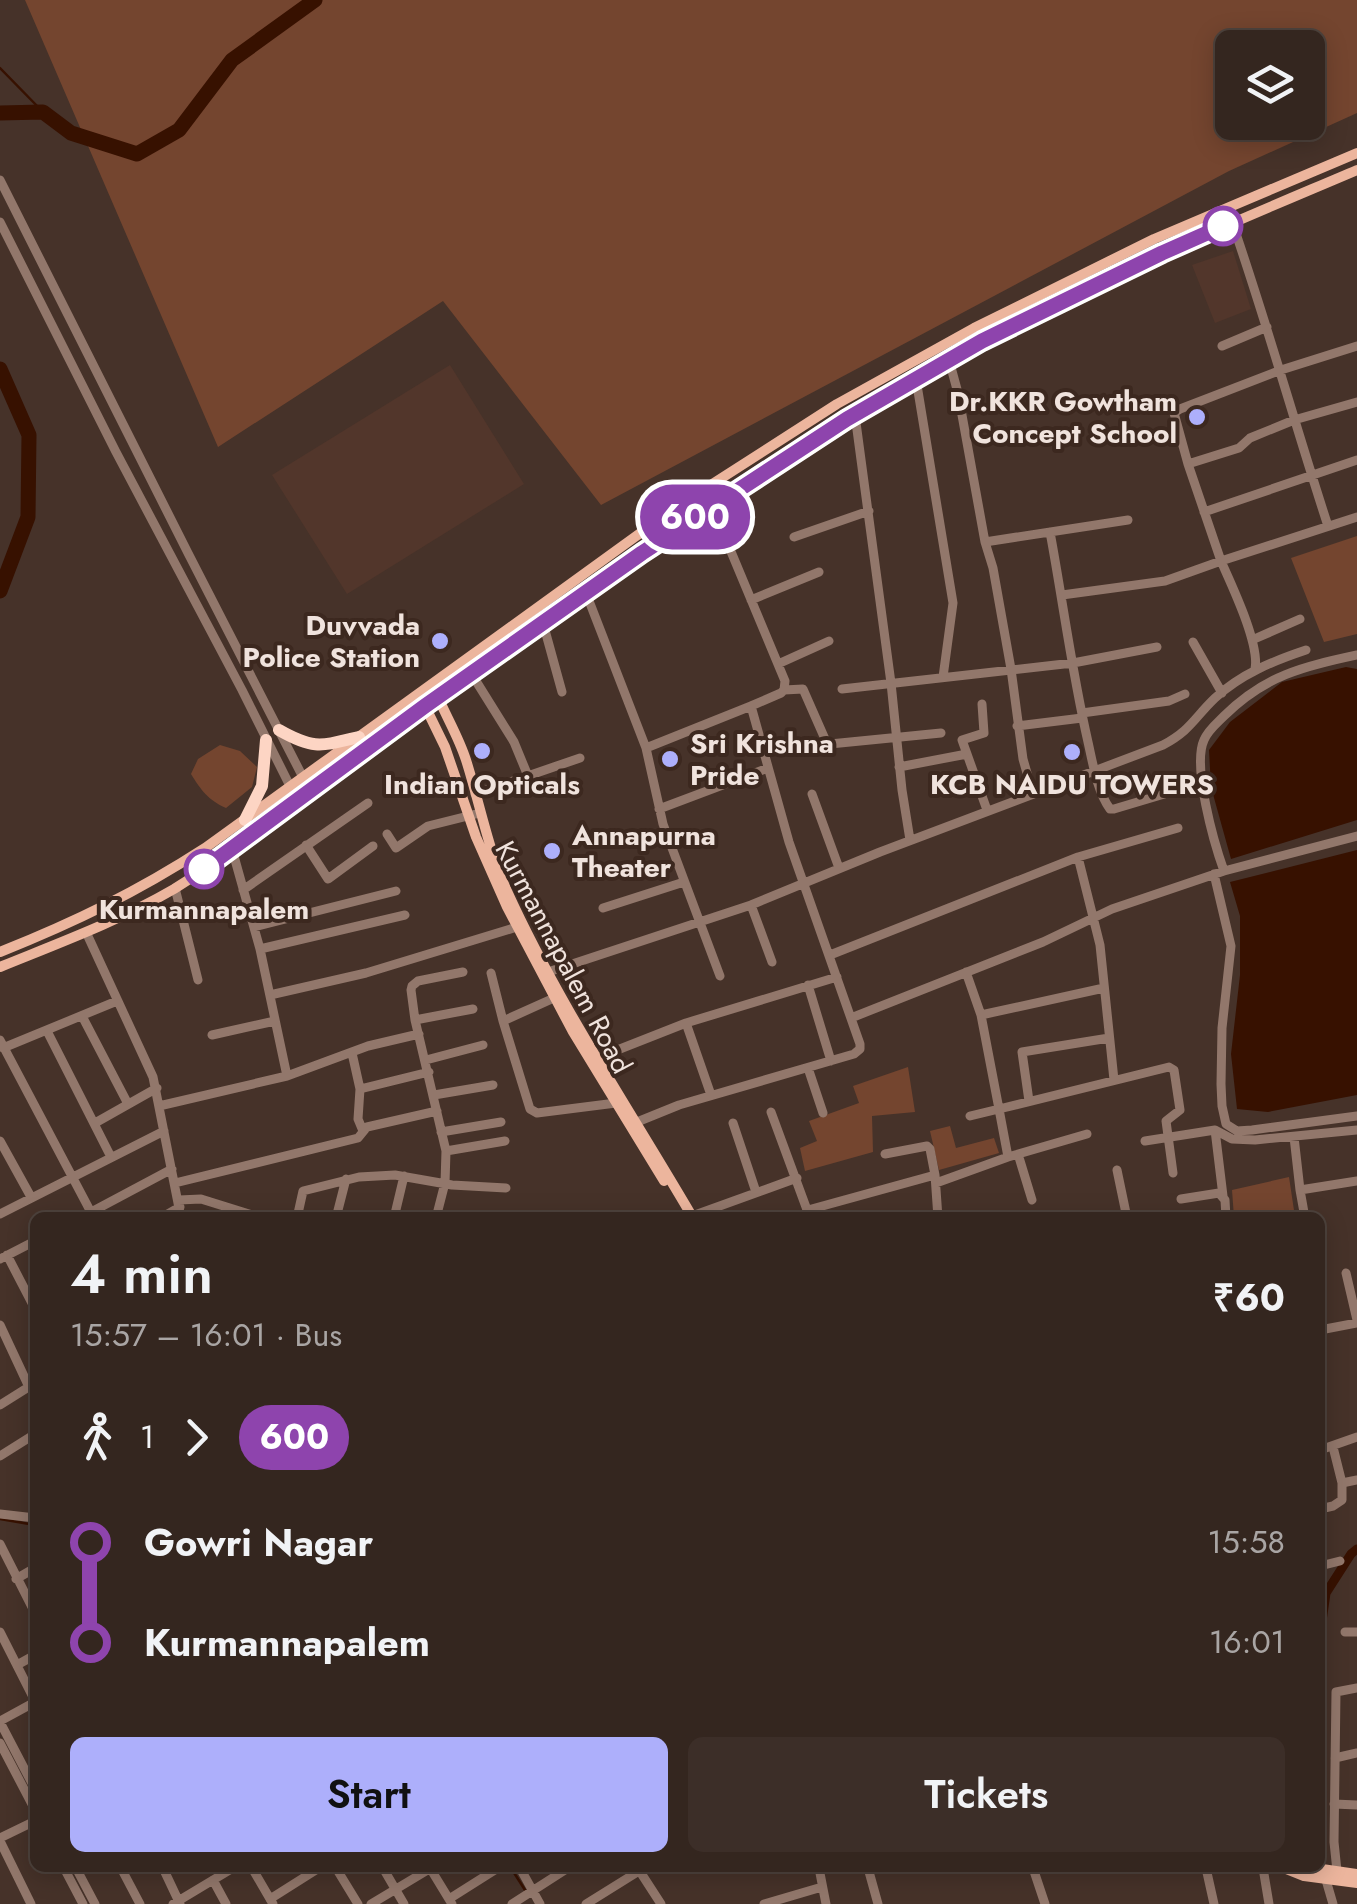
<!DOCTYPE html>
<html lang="en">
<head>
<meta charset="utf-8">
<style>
  :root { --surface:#34261f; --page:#3c2e28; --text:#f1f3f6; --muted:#a9a5a4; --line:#4e433d; --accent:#adaffb }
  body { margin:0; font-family:Jost,sans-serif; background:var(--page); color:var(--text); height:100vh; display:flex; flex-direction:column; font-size:38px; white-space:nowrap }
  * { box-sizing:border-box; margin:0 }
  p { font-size:32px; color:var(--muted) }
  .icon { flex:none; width:55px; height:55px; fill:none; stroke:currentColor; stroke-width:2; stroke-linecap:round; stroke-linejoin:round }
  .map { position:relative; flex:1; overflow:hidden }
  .side { position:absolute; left:30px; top:1212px; width:1295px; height:660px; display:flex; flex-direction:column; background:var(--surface); border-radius:15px; box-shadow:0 5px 25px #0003,0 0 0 2px var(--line) }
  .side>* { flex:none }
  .badge { padding:0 20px; border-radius:32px; font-size:35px; line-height:65px }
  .controls { position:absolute; left:1215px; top:30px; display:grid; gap:20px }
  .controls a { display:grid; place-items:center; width:110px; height:110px; border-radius:15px; background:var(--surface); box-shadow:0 5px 25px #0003,0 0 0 2px var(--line); font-size:50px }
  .map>.badge { position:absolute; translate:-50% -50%; box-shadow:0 0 0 5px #fff }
  .legs { display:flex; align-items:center; gap:15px; height:110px; padding:0 40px; font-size:32px }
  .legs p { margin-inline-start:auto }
  .headline { display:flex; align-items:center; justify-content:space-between; height:170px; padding:0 40px }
  h1 { font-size:55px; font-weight:600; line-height:75px }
  .cta { display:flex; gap:20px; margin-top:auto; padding:20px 40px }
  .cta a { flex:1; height:115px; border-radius:15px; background:var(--accent); color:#111; font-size:40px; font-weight:600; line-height:115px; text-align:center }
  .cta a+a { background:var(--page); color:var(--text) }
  ul { padding:0 40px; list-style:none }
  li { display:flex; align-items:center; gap:35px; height:100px; font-size:38px }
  li i { display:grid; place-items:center; width:15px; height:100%; margin:0 12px; background:currentColor }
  li i::after { content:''; width:25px; height:25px; margin:-12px; border:8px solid; border-radius:50%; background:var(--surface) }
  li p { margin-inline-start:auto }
  li:first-child i { background:linear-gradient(#0000 50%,currentColor 0) }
  li:last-child i { background:linear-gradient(currentColor 50%,#0000 0) }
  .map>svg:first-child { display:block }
  .built { fill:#52362b }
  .green { fill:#74452f; fill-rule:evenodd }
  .water { fill:#371100 }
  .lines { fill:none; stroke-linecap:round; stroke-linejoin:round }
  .stream { stroke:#371100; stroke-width:2.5 }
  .canal { stroke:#371100; stroke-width:9 }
  .river { stroke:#371100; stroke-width:15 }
  .minor { stroke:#92776b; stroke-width:9 }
  .major { stroke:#ecb59d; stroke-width:10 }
  .highway { stroke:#fdd5c4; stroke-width:12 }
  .line-1-casing { stroke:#fff; stroke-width:22 }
  .line-1 { stroke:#8e44ad; stroke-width:15 }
  .stop-1-dot { fill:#fff; stroke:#8e44ad; stroke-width:5 }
  .poi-dot { fill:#adaffb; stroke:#3c281f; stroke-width:4 }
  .labels { text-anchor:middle; stroke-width:8; stroke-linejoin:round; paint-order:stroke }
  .poi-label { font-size:28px; font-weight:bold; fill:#f0e3dd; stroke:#3c281f; text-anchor:end }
  .stop-label { font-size:28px; font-weight:bold; fill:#f0e3dd; stroke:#3c281f }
  .street-label { font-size:28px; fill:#f0e3dd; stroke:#3c281f }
</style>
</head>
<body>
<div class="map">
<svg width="1357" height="1904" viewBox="0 0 1357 1904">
  <rect width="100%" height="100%" fill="#463229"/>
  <path class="built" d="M1233,251L1251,309L1215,323L1192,265Z
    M450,365L524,484L347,594L272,475Z"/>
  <path class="green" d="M25,0H1357V113L1229,171L601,505L443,301L218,447ZM1232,48H1308V122H1232Z
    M1357,536V634L1324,642L1291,558Z
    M220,745L240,751L257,767L252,787L226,808C208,800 201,790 191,774L198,759Z
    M908,1067L915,1112L872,1116L873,1152L805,1171L800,1148L817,1141L809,1121L859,1103L853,1086Z
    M950,1126L956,1148L994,1138L999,1153L939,1170L930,1131Z
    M1289,1177L1295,1217H1234L1232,1190Z"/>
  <path class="water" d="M1346,667L1357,669V820L1231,859L1211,787L1209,750L1230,722L1282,682Z
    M1357,850V1095L1268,1112L1237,1109L1231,1054L1240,975V916L1230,882Z"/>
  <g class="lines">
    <path class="stream" d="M0,68L43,112
      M0,1519L35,1525
      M511,1868L525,1890"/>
    <path class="canal" d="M1320,1635L1326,1593L1351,1554L1357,1549"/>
    <path class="river" d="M0,113L43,112L71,133L137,154L179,130L232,60L315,0
      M0,369L29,435L28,517L0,591"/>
    <path class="minor" d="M0,180L189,555L310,791
      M0,222L116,452L242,690L297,800
      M1232,222C1267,323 1295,425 1328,526
      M1222,346L1267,327
      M949,360L958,393L985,542L993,568L1011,669L1023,759L1033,794
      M916,379L953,603L943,677
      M855,415L891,683L902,790L910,840
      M1188,464L1239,448L1250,438L1294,420L1357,402
      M712,506L785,681L784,690L781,693L751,706
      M1204,512L1357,460
      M1050,532C1063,602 1072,673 1088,742C1093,764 1097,791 1110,809H1114L1171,792
      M794,537L869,511
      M985,542L1128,520
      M586,593L646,748L663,824L720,976
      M1062,595L1165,581L1221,561L1188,464L1174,413L1180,409L1281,370L1357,346
      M751,600L819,572
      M543,623L562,692
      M1252,640L1300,619
      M1193,642L1222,693
      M778,664L829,641
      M1255,669C1260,644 1232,586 1221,561L1357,517
      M471,673L514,742L528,776
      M842,689L1073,663L1157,647
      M784,690L803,689L825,739L830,744L941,733
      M982,704L984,733L962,740L987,810
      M1082,713L1169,701L1185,694
      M1017,726L1082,718
      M899,767L967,754
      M475,794L580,758
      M812,794L839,868
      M659,809L768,768
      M387,834L396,848L428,826L480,813
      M306,845L328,879L373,846
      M1078,857L1100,945L1114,1080
      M1224,871C1214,843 1192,766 1204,740C1208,730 1217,723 1224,716C1266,675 1302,667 1357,655
      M1214,874L1231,946L1222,1028L1221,1084L1222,1106L1226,1124L1237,1131L1252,1130L1357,1116
      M175,888L198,980
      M243,890L368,803
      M751,905L772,962
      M603,908L684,882
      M254,927L396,891
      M86,932L153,1077L181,1218
      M260,949L405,915
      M830,955L1078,857L1178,828
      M548,972L751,905L880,852L1163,745C1191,730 1194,718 1215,698C1241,674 1273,661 1306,650
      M966,972L981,1015L1104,988
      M491,973L503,1021L530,1109L537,1113L616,1103
      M808,985L831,1061
      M270,995L366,973L517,927
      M82,1016L128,1104
      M851,1018L1043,942L1112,909L1224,871L1357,836
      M415,1020L473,1009
      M503,1021L554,998
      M686,1023L711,1095
      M47,1031L111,1157
      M212,1035L275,1021
      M0,1040L94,1218
      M3,1048L117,1001
      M352,1053L360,1089L358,1119L363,1131
      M597,1058L686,1023L837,977
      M426,1060L483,1045
      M808,1068L823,1113
      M287,1076L368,1046L419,1034
      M360,1089L429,1072
      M434,1095L493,1085
      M1029,1101L1022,1052L1109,1038
      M159,1106L287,1076L260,949L232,849
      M771,1112L810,1218
      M970,1116L999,1109L981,1015
      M637,1122L679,1105L854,1054L860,1049V1044L789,842L751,706L646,748
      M95,1123L157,1088
      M733,1123L756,1192
      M1215,1130L1223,1196
      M441,1132L501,1122
      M1294,1137L1300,1190
      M0,1141L31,1197
      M1145,1141L1215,1130L1232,1139L1255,1140L1357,1130
      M446,1151L505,1141
      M885,1154L927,1146L930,1149L935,1175
      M1018,1154L1032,1200
      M1008,1157L999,1109L1169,1067L1174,1070L1180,1110L1166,1121L1173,1173
      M1117,1170L1127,1218
      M175,1183L358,1138L367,1127L437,1111
      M936,1183L1008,1157L1087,1134
      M1181,1199L1219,1193L1225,1200L1226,1218
      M179,1200L201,1199L262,1218
      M808,1210L935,1175L938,1218
      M0,1214L164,1131
      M692,1216L797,1178
      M80,1218L172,1169
      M161,1218L180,1207
      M297,1218L303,1191L359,1177L395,1175L452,1185L506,1188
      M336,1218L346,1179
      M394,1218L404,1176
      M436,1218L445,1183L446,1151L415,1020L411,990L412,986L418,981L463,972
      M1305,1218L1300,1190L1357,1181
      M7,1255L35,1309
      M0,1259L35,1241
      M1346,1273L1357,1320
      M0,1325L29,1387
      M1320,1330L1357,1323
      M0,1405L35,1383
      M1320,1450L1357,1437
      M0,1456L35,1434
      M1342,1483L1357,1480
      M1320,1509L1333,1506L1342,1500V1483L1333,1447
      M0,1514L35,1518
      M0,1544L35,1613
      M1320,1566L1340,1561
      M16,1579L35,1568
      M0,1632L35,1701
      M1345,1632H1357
      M17,1665L35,1655
      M0,1721L35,1702
      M0,1722L35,1789
      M0,1743L35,1810
      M1335,1758L1357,1753
      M1334,1804L1357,1805
      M0,1838L35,1821
      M0,1841L31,1904
      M64,1868L83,1904
      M76,1868L95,1904
      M121,1868L140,1904
      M163,1868L180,1904
      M252,1868L273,1904
      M336,1868L358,1904
      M383,1868L404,1904
      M430,1868L452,1904
      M520,1868L540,1904
      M819,1868L826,1904
      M868,1868L878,1904
      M1033,1868L1045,1904
      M1206,1868L1214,1904
      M1263,1868L1269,1904
      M639,1870L661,1904
      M1337,1871L1334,1842L1336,1692L1357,1688
      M213,1880L226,1904
      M1326,1880L1333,1904
      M270,1899L319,1868
      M449,1899L498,1868
      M173,1904L233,1868
      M371,1904L431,1868
      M512,1904L568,1868
      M586,1904L639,1871
      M764,1904L822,1887"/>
    <path class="major" d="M438,697C447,718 459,738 466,760C480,804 488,849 507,891C559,1005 630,1110 693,1218
      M425,706L445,747L476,837L507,907L573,1032L664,1181
      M0,952C75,922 137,892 205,848L675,508L837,404L974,328L1154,239L1357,153
      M0,967C59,943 119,921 174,889C239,849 299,799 360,754C468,674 578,594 691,520C785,457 881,395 981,341C1103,276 1230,224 1357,170
      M1284,1868L1304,1876L1357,1883
      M1315,1868L1357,1874"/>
    <path class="highway" d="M279,730C314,750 321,746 359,737
      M245,820L262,786L266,740"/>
  </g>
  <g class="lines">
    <defs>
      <path id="line-1" d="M204,869L425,706L642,553L847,419L982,341L1162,253L1223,226"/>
    </defs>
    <use href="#line-1" class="line-1-casing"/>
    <use href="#line-1" class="line-1"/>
  </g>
  <g class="stop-1-dot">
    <circle cx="1223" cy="226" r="18"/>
    <circle cx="204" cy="869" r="18"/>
  </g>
  <g class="poi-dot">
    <circle cx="1197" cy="417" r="10"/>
    <circle cx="440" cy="641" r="10"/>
    <circle cx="482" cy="751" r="10"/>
    <circle cx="1072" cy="752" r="10"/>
    <circle cx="670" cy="759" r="10"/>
    <circle cx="552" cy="851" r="10"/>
  </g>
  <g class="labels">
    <g class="poi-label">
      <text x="1177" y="411">Dr.KKR Gowtham<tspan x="1177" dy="32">Concept School</tspan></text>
      <text x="420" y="635">Duvvada<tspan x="420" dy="32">Police Station</tspan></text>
      <text x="690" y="753" text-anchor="start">Sri Krishna<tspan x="690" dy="32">Pride</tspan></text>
      <text x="482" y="794" text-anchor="middle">Indian Opticals</text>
      <text x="1072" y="794" text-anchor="middle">KCB NAIDU TOWERS</text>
      <text x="572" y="845" text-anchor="start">Annapurna<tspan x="572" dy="32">Theater</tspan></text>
    </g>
    <g class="stop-label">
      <text x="204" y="919">Kurmannapalem</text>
    </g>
    <g class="street-label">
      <text transform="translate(564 957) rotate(62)" y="10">Kurmannapalem Road</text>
    </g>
  </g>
</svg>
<div class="controls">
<a><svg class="icon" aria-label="layers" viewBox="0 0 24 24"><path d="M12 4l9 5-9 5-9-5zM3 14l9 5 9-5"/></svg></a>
</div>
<b class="badge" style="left:695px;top:517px;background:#8e44ad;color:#fff">600</b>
<section class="side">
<div class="headline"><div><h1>4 min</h1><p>15:57 – 16:01 · Bus</p></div><b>₹60</b></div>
<div class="legs"><svg class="icon" aria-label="walk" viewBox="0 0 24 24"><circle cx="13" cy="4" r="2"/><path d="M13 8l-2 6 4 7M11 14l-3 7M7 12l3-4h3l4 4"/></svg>1<svg class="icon" aria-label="forward" viewBox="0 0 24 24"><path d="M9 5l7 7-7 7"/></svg><b class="badge" style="background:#8e44ad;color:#fff">600</b></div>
<ul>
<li><i style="color:#8e44ad"></i><b>Gowri Nagar</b><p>15:58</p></li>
<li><i style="color:#8e44ad"></i><b>Kurmannapalem</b><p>16:01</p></li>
</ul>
<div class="cta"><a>Start</a><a>Tickets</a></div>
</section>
</div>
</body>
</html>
